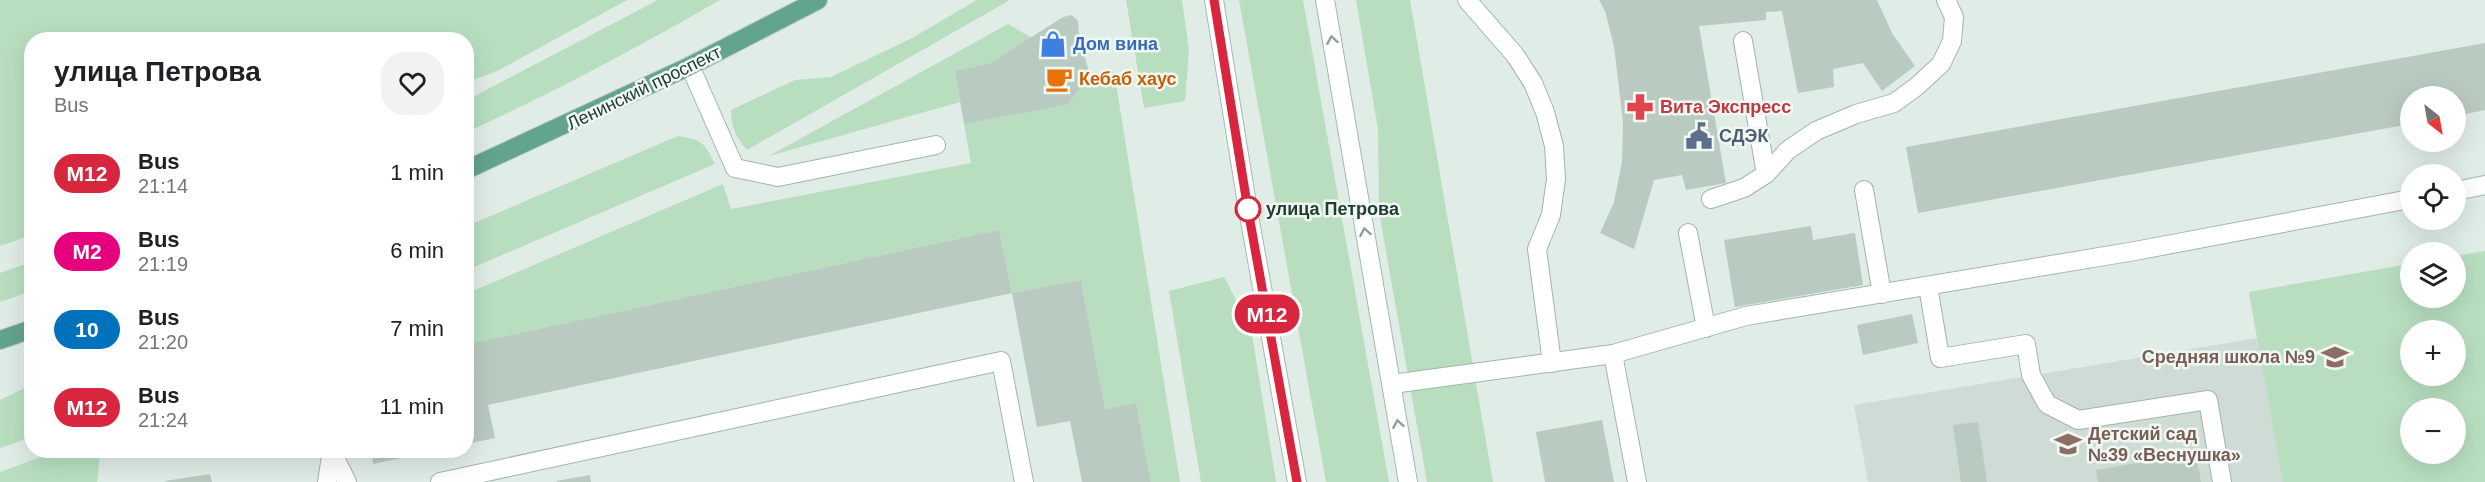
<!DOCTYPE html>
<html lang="en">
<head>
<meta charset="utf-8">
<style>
  :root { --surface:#fff; --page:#f2f2f2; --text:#202124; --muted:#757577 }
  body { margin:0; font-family:Arial,sans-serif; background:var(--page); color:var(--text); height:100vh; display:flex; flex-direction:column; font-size:22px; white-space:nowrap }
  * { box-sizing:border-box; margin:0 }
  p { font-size:20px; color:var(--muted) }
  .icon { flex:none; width:33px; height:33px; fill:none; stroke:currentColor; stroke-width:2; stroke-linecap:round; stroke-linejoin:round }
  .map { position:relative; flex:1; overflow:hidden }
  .details { position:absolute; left:24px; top:32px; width:450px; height:426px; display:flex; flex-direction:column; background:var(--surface); border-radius:24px; box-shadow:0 6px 24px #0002 }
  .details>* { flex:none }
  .badge { padding:0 12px; border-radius:20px; font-size:21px; line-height:39px }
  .needle { width:39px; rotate:149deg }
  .buttons { position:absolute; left:2400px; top:86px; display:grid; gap:12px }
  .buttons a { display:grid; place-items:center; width:66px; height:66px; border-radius:50%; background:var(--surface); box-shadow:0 6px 24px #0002; font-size:30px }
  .map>.badge { position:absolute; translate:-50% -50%; box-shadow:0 0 0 3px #fff }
  .round { display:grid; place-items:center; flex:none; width:63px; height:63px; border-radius:24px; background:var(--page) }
  .summary { display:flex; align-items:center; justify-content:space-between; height:102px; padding:0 30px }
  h1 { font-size:28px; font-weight:800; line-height:45px }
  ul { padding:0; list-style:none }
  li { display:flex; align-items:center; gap:18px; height:78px; padding:0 30px }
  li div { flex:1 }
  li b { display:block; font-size:22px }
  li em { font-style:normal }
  li .badge { min-width:66px; font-weight:700; text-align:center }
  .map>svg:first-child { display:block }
  .built { fill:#cfdcd5; fill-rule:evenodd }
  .green { fill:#b8debf; fill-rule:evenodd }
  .building { fill:#b9cac1 }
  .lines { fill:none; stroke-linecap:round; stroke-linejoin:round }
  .service-casing { stroke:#a3b4ad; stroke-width:20 }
  .secondary-casing { stroke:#a1bbb0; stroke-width:20 }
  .primary-casing { stroke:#c1c9c6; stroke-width:20 }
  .service { stroke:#fff; stroke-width:18 }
  .secondary { stroke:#fff; stroke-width:18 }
  .primary { stroke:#63a48d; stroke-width:18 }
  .oneway { stroke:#909e99 }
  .line-casing { stroke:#fff; stroke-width:14 }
  .line { stroke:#d7263d; stroke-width:9 }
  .stop-dot { fill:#fff; stroke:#d7263d; stroke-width:3 }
  .labels { text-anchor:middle; stroke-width:5; stroke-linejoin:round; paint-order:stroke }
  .shop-label { font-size:18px; font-weight:bold; fill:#366cbe; stroke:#f1f8f4; text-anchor:start }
  .food-label { font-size:18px; font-weight:bold; fill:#c56008; stroke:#f1f8f4; text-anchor:start }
  .street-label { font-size:18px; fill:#203d33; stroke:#f1f8f4 }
  .health-label { font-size:18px; font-weight:bold; fill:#be3a42; stroke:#f1f8f4; text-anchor:start }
  .service-label { font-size:18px; font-weight:bold; fill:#4e5e75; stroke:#f1f8f4; text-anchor:start }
  .stop-label { font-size:18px; font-weight:bold; fill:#203d33; stroke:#f1f8f4; text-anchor:start }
  .education-label { font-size:18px; font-weight:bold; fill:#785e54; stroke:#f1f8f4; text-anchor:end }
</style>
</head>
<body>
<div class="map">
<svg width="2485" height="482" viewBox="0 0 2485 482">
  <rect width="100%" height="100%" fill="#e0ece6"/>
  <path class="built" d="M2485,251V482H1868L1854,405L2257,338L2249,292L2410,264V297H2456V256ZM2410,330H2456V375H2410ZM2410,408H2456V453H2410Z"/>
  <path class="green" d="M0,0H627L497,71L467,82L466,39H32L31,235L0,246Z
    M658,0H720C637,48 554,92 467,132V100Z
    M977,0H1010L747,150C736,137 731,127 731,110L795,80L831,77L912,38Z
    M1126,0H1182L1189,50L1185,101L1144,108Z
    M1239,0H1303L1389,482H1326Z
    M1356,0H1410L1493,482H1427L1379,212L1378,129Z
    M1008,24L1032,38L991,63L955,71L960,102L769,156Z
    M1114,71L1180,482H1151L1136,403L1105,409L1081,280L1012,293L999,230L469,344L475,377L467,378L466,294L723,184L731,209L971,163L964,124L1067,105L1090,76Z
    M678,136C702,140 704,142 715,164L467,270V226Z
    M2485,251V482H2283L2249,292L2410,264V297H2456V256ZM2410,330H2456V375H2410ZM2410,408H2456V453H2410Z
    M31,262V291L0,302V273Z
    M1224,277L1251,328L1276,482H1201L1169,291Z
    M31,385V437L0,448V400Z
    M60,450H111L100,455L97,482H0V472Z"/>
  <path class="building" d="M1599,0H1877L1892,33L1915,66L1882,91L1863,63L1833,69L1834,87L1798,93L1782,11L1766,12V20L1699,26L1726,183L1686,190L1682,175L1654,180L1634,249L1600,233L1614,202L1622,162L1623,122L1614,46L1605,11Z
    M1072,15L1078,21L1079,36L1090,76L1067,105L964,124L955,71L991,63L1063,17Z
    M2485,43V110L2456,116V96H2410V124L1918,213L1906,147Z
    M1811,226L1813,240L1855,233L1863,285L1735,307L1724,240Z
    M999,230L1012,293L1081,280L1105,409L1136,403L1151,482H1082L1070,421L1037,427L1012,293L488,405L495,438L466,444V378L475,377L468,344Z
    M1912,314L1918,343L1863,355L1857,325Z
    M1602,420L1614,482H1545L1536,432Z
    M1978,422L1987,482H1961L1953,425Z
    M371,450H433L434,451L373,464Z
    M2196,453L2201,482H2098L2096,470Z
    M210,474L212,482H165V481Z
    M590,475L591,482H557L556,481Z"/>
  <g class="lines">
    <defs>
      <path id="service" d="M1467,0L1515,55L1533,83L1545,112L1554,146L1556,179L1551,215L1537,249L1552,363
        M1743,41L1766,174
        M690,66L735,168L778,177L936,145
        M1864,190L1882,294
        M2456,191L2485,185
        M1711,199L1744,188L1766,174L1788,150L1816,131L1856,114L1894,103L1916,87L1941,64L1952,41L1954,17L1946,0
        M1688,233L1706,328
        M1928,286L1940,358L2026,344L2031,375L2047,404L2078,420L2208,400L2222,482
        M1613,354L1637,482
        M1392,384L1613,354L1746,316L2135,251L2410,199
        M331,450L347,482
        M327,482L331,456
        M440,482L1001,361L1024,482"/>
      <path id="secondary" d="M1214,0L1248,210L1297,482
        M1325,0L1408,482"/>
      <path id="primary" d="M466,170L690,66L818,0
        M0,340L32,329"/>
    </defs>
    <use href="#service" class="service-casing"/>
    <use href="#secondary" class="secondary-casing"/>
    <use href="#primary" class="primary-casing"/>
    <use href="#service" class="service"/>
    <use href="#secondary" class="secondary"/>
    <use href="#primary" class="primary"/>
  </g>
  <defs><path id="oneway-chevron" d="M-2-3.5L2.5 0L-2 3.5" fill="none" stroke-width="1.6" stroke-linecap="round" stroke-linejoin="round" transform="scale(1.5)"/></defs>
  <g class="oneway">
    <use href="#oneway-chevron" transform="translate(1332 40) rotate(-100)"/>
    <use href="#oneway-chevron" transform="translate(1365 232) rotate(-100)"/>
    <use href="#oneway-chevron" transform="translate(1398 424) rotate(-100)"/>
  </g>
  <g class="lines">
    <defs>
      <path id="line" d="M1214,0L1248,210L1297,482"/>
    </defs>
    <use href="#line" class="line-casing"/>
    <use href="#line" class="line"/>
  </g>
  <defs>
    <symbol id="shop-bare" viewBox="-9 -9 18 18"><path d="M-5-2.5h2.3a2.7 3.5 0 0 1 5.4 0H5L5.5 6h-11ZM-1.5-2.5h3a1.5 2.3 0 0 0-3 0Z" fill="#3f7fe0" stroke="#f1f8f4" stroke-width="2.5" paint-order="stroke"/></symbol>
    <symbol id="cafe-bare" viewBox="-9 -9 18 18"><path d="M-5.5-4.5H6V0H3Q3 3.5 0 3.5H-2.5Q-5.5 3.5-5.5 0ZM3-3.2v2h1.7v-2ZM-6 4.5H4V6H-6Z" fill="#e8710a" stroke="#f1f8f4" stroke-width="2.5" paint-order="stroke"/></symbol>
    <symbol id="pharmacy-bare" viewBox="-9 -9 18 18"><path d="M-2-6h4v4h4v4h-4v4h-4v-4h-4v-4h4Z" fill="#e0444e" stroke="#f1f8f4" stroke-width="2.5" paint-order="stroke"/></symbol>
    <symbol id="civic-bare" viewBox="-9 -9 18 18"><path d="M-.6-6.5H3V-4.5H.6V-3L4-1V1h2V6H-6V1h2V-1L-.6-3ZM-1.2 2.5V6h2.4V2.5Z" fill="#5c6f8a" stroke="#f1f8f4" stroke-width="2.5" paint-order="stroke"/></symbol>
    <symbol id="school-bare" viewBox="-9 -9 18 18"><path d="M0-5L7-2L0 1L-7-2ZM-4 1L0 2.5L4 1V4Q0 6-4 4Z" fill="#8d6e63" stroke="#f1f8f4" stroke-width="2.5" paint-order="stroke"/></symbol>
  </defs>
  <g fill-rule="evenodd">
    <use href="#shop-bare" x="1034" y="25" width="38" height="38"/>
    <use href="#cafe-bare" x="1040" y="60" width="38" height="38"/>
    <use href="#pharmacy-bare" x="1621" y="88" width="38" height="38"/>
    <use href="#civic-bare" x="1680" y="117" width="38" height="38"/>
    <use href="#school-bare" x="2316" y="338" width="38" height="38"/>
    <use href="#school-bare" x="2049" y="425" width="38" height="38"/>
  </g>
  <circle class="stop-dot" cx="1248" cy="209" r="12"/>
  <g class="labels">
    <g class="shop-label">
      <text x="1073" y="50">Дом вина</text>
    </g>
    <g class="food-label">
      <text x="1079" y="85">Кебаб хаус</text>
    </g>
    <g class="street-label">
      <text transform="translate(644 88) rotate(-26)" y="6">Ленинский проспект</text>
    </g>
    <g class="health-label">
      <text x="1660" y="113">Вита Экспресс</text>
    </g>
    <g class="service-label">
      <text x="1719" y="142">СДЭК</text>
    </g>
    <g class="stop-label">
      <text x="1266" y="215">улица Петрова</text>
    </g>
    <g class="education-label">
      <text x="2315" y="363">Средняя школа №9</text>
      <text x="2088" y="440" text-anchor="start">Детский сад<tspan x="2088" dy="21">№39 «Веснушка»</tspan></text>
    </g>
  </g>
</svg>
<div class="buttons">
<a><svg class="needle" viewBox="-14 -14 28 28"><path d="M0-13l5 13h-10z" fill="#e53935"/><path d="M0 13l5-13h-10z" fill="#757577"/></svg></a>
<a><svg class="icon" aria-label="locate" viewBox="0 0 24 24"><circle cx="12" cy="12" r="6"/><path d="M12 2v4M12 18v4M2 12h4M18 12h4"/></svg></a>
<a><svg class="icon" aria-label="layers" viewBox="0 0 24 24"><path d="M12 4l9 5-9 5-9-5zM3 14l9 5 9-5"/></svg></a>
<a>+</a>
<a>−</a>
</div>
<b class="badge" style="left:1267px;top:314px;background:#d7263d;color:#fff">М12</b>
<section class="details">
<div class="summary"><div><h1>улица Петрова</h1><p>Bus</p></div><a class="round"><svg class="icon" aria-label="heart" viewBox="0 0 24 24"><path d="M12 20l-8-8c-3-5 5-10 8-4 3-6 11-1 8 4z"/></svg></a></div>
<ul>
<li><span class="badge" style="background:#d7263d;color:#fff">М12</span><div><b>Bus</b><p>21:14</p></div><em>1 min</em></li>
<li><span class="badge" style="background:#e6007e;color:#fff">М2</span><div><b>Bus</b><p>21:19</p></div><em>6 min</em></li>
<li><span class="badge" style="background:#0072bc;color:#fff">10</span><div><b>Bus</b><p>21:20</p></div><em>7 min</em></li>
<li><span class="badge" style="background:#d7263d;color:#fff">М12</span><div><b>Bus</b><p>21:24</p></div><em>11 min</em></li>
</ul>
</section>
</div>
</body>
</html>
